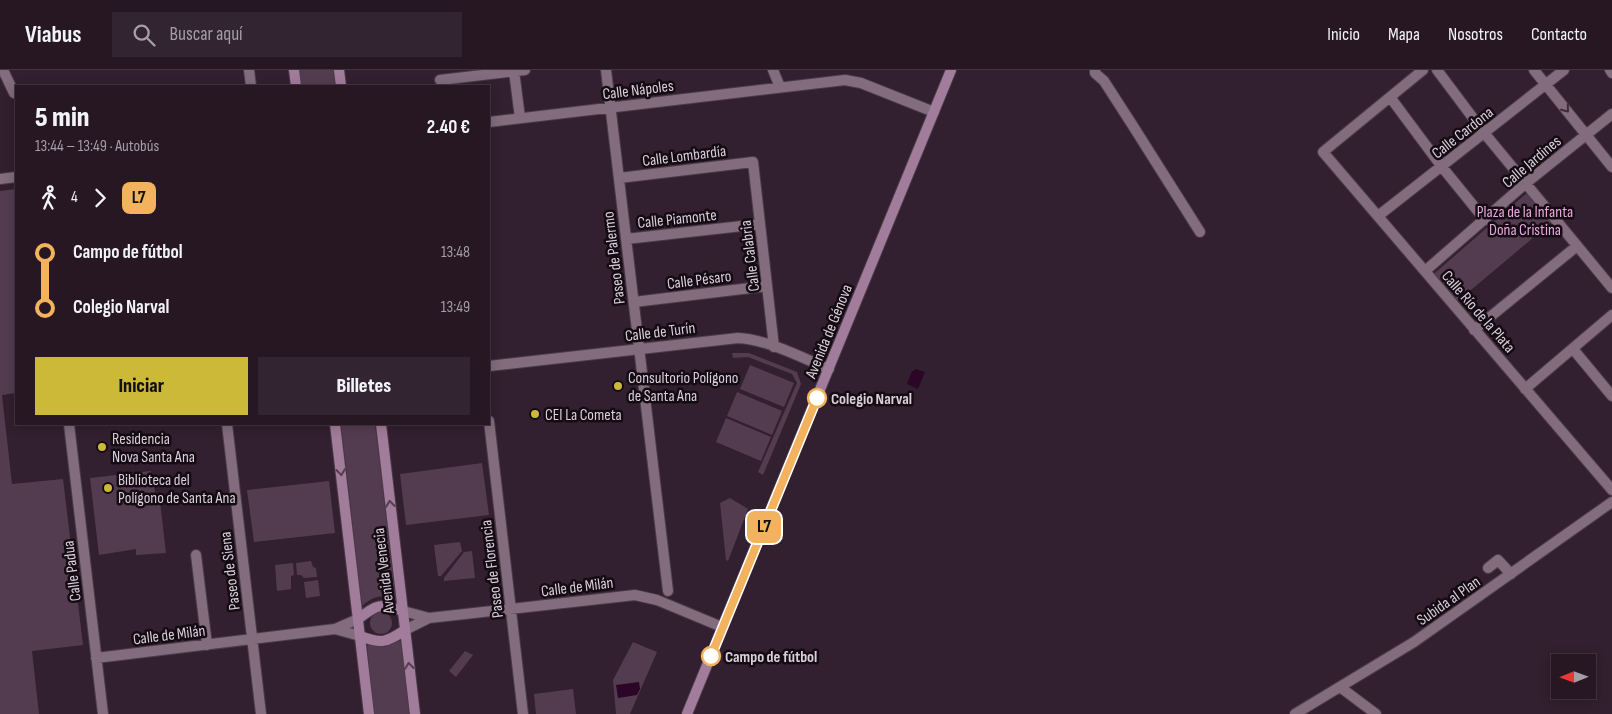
<!DOCTYPE html>
<html lang="es">
<head>
<meta charset="utf-8">
<style>
  :root { --surface:#261723; --page:#322430; --text:#f1f3f6; --muted:#a49fa6; --line:#423641; --accent:#cdb938 }
  body { margin:0; font-family:"Sofia Sans Condensed",sans-serif; background:var(--page); color:var(--text); height:100vh; display:flex; flex-direction:column; font-size:19px; white-space:nowrap }
  * { box-sizing:border-box; margin:0 }
  p { font-size:16px; color:var(--muted) }
  .icon { flex:none; width:28px; height:28px; fill:none; stroke:currentColor; stroke-width:2; stroke-linecap:round; stroke-linejoin:round }
  .map { position:relative; flex:1; overflow:hidden }
  .details { position:absolute; left:15px; top:15px; width:475px; height:340px; display:flex; flex-direction:column; background:var(--surface); border-radius:0px; box-shadow:0 2px 12px #0003,0 0 0 1px var(--line) }
  .details>* { flex:none }
  .badge { padding:0 10px; border-radius:8px; font-size:18px; line-height:32px }
  .needle { width:32px; rotate:269deg }
  .buttons { position:absolute; left:1551px; top:584px; display:grid; gap:10px }
  .buttons a { display:grid; place-items:center; width:45px; height:45px; border-radius:0px; background:var(--surface); box-shadow:0 2px 12px #0003,0 0 0 1px var(--line); font-size:25px }
  .map>.badge { position:absolute; translate:-50% -50%; box-shadow:0 0 0 2px #fff }
  .legs { display:flex; align-items:center; gap:8px; height:55px; padding:0 20px; font-size:16px }
  .legs p { margin-inline-start:auto }
  .overview { display:flex; align-items:center; justify-content:space-between; height:85px; padding:0 20px }
  h1 { font-size:28px; font-weight:800; line-height:38px }
  .cta { display:flex; gap:10px; margin-top:auto; padding:10px 20px }
  .cta a { flex:1; height:58px; border-radius:0px; background:var(--accent); color:#111; font-size:20px; font-weight:800; line-height:58px; text-align:center }
  .cta a+a { background:var(--page); color:var(--text) }
  ul { padding:0 20px; list-style:none }
  li { display:flex; align-items:center; gap:18px; height:55px; font-size:19px }
  li i { display:grid; place-items:center; width:8px; height:100%; margin:0 6px; background:currentColor }
  li i::after { content:''; width:12px; height:12px; margin:-6px; border:4px solid; border-radius:50%; background:var(--surface) }
  li p { margin-inline-start:auto }
  li:first-child i { background:linear-gradient(#0000 50%,currentColor 0) }
  li:last-child i { background:linear-gradient(currentColor 50%,#0000 0) }
  header { display:flex; align-items:center; gap:30px; box-sizing:border-box; height:70px; padding:0 25px; background:var(--surface); border-bottom:1px solid var(--line) }
  header strong { font-size:24px }
  nav { display:flex; gap:28px; margin-inline-start:auto; font-size:18px }
  .search { width:350px; height:45px; background:var(--page); display:flex; align-items:center; gap:12px; box-sizing:border-box; padding:0 18px; border-radius:0px; color:var(--muted); font-size:19px }
  .map>svg:first-child { display:block }
  .green { fill:#543c50 }
  .water { fill:#2b0627 }
  .lines { fill:none; stroke-linecap:round; stroke-linejoin:round }
  .street-casing { stroke:#4b3c49; stroke-width:12 }
  .secondary-casing { stroke:#4b3c49; stroke-width:12 }
  .street { stroke:#826c7e; stroke-width:10 }
  .secondary { stroke:#a27c9b; stroke-width:10 }
  .oneway { stroke:#3b2e38 }
  .oneway2 { stroke:#543e50 }
  .line-1-casing { stroke:#fff; stroke-width:11 }
  .line-1 { stroke:#f2b25e; stroke-width:8 }
  .poi-dot { fill:#cdb938; stroke:#150c13; stroke-width:2 }
  .stop-1-dot { fill:#fff; stroke:#f2b25e; stroke-width:2.5 }
  .labels { text-anchor:middle; stroke-width:5; stroke-linejoin:round; paint-order:stroke }
  .street-label { font-size:16px; fill:#daced8; stroke:#150c13 }
  .park-label { font-size:16px; fill:#e9a7de; stroke:#150c13 }
  .poi-label { font-size:16px; fill:#daced8; stroke:#150c13; text-anchor:start }
  .stop-label { font-size:16px; font-weight:bold; fill:#daced8; stroke:#150c13; text-anchor:start }
</style>
</head>
<body>
<header>
<strong>Viabus</strong>
<div class="search"><svg class="icon" aria-label="search" viewBox="0 0 24 24"><circle cx="10" cy="10" r="6"/><path d="M15 15l6 6"/></svg>Buscar aquí</div>
<nav><a>Inicio</a><a>Mapa</a><a>Nosotros</a><a>Contacto</a></nav>
</header>
<div class="map">
<svg width="1612" height="644" viewBox="0 0 1612 644">
  <rect width="100%" height="100%" fill="#321f2f"/>
  <path class="green" d="M299,0H334L336,16H301Z
    M16,119V323L2,325L12,414L63,409L83,575L32,581L39,644H0V121Z
    M1527,123L1552,152L1453,235L1429,208Z
    M732,283H749L797,302L801,314L763,405L758,402L797,313L792,304L748,287L733,288Z
    M750,295L794,313L784,337L740,319Z
    M737,322L782,341L772,365L727,346Z
    M726,348L771,367L761,391L716,372Z
    M341,354H375L396,530C383,523 373,526 362,536Z
    M482,393L489,445L406,455L400,404Z
    M151,401L156,427L160,431L166,483L136,485V479L99,485L90,408Z
    M329,411L335,463L254,472L247,420Z
    M730,428L748,439L728,491L726,490L720,433Z
    M460,472L462,481L441,506H438L434,475Z
    M472,481L475,508L444,511V508L464,482Z
    M311,491L313,497L316,498L317,507L304,508L301,505H297L296,493Z
    M293,493L294,505L291,506V519L277,521L275,495Z
    M318,510L320,526L306,528L304,512Z
    M370 553a11 11 0 1 1 22 0a11 11 0 1 1-22 0Z
    M399,571L402,572L410,644H374L367,576L369,574L384,577Z
    M633,572L657,582L630,644H616L613,610Z
    M465,581L473,585L456,607L449,601Z
    M573,619L576,644H536L534,624Z"/>
  <path class="water" d="M915,299L925,302L918,319L907,314L912,301H914Z
    M639,612L640,619L637,625L618,628L616,615Z"/>
  <g class="lines">
    <defs>
      <path id="street" d="M3,0L14,23
        M249,0L251,16
        M606,0L668,521
        M773,0L780,17
        M1095,0V3L1104,11L1133,56L1200,162
        M1423,0L1323,82L1612,420
        M1437,0L1485,64L1612,218
        M1534,0L1612,97
        M1610,0L1612,3
        M514,1L520,48
        M440,10L525,0
        M1390,27L1442,97L1485,150
        M489,52L845,10L861,13L934,42
        M619,108L753,92L774,277
        M0,109L16,107
        M1378,146L1564,0
        M626,169L760,154
        M1425,201L1526,113L1612,44
        M634,232L767,216
        M1474,260L1577,176
        M1573,279L1612,326
        M489,296L738,268C766,269 803,288 829,299
        M1525,319L1612,245
        M489,351L523,644
        M69,354L103,644
        M227,354L261,644
        M196,485L207,575
        M1488,498L1498,490L1511,504
        M403,541L429,548
        M335,559L360,566
        M405,560L429,548L635,525L657,530L722,557
        M96,588L335,559L358,549
        M1340,617L1376,644
        M1295,644L1414,572L1612,432"/>
      <path id="secondary" d="M294,0L296,16
        M339,0L341,16
        M335,354L369,644
        M381,354L415,644
        M358,549C378,534 379,533 403,541
        M360,566C381,574 386,573 405,560
        M687,644L951,0"/>
    </defs>
    <use href="#street" class="street-casing"/>
    <use href="#secondary" class="secondary-casing"/>
    <use href="#street" class="street"/>
    <use href="#secondary" class="secondary"/>
  </g>
  <defs><path id="oneway-chevron" d="M-2-3.5L2.5 0L-2 3.5" fill="none" stroke-width="1.6" stroke-linecap="round" stroke-linejoin="round" transform="scale(1.25)"/></defs>
  <use class="oneway" href="#oneway-chevron" transform="translate(1566 39) rotate(51)"/>
  <g class="oneway2">
    <use href="#oneway-chevron" transform="translate(341 402) rotate(83)"/>
    <use href="#oneway-chevron" transform="translate(390 434) rotate(-97)"/>
    <use href="#oneway-chevron" transform="translate(409 596) rotate(-97)"/>
  </g>
  <g class="lines">
    <defs>
      <path id="line-1" d="M711,586L817,328"/>
    </defs>
    <use href="#line-1" class="line-1-casing"/>
    <use href="#line-1" class="line-1"/>
  </g>
  <g class="poi-dot">
    <circle cx="618" cy="316" r="5"/>
    <circle cx="535" cy="344" r="5"/>
    <circle cx="102" cy="377" r="5"/>
    <circle cx="108" cy="418" r="5"/>
  </g>
  <g class="stop-1-dot">
    <circle cx="817" cy="328" r="9"/>
    <circle cx="711" cy="586" r="9"/>
  </g>
  <g class="labels">
    <g class="street-label">
      <text transform="translate(638 19) rotate(-7)" y="6">Calle Nápoles</text>
      <text transform="translate(1462 62) rotate(-38)" y="6">Calle Cardona</text>
      <text transform="translate(684 85) rotate(-7)" y="6">Calle Lombardía</text>
      <text transform="translate(1531 91) rotate(-40)" y="6">Calle Jardines</text>
      <text transform="translate(677 148) rotate(-6)" y="6">Calle Piamonte</text>
      <text transform="translate(749 186) rotate(-97)" y="6">Calle Calabria</text>
      <text transform="translate(613 188) rotate(-97)" y="6">Paseo de Palermo</text>
      <text transform="translate(699 209) rotate(-7)" y="6">Calle Pésaro</text>
      <text transform="translate(1479 241) rotate(49)" y="6">Calle Río de la Plata</text>
      <text transform="translate(660 261) rotate(-7)" y="6">Calle de Turín</text>
      <text transform="translate(828 261) rotate(-68)" y="6">Avenida de Génova</text>
      <text transform="translate(491 499) rotate(-97)" y="6">Paseo de Florencia</text>
      <text transform="translate(71 501) rotate(-97)" y="6">Calle Padua</text>
      <text transform="translate(229 501) rotate(-97)" y="6">Paseo de Siena</text>
      <text transform="translate(383 501) rotate(-97)" y="6">Avenida Venecia</text>
      <text transform="translate(577 516) rotate(-7)" y="6">Calle de Milán</text>
      <text transform="translate(1448 530) rotate(-35)" y="6">Subida al Plan</text>
      <text transform="translate(169 564) rotate(-7)" y="6">Calle de Milán</text>
    </g>
    <g class="park-label">
      <text x="1525" y="147">Plaza de la Infanta<tspan x="1525" dy="18">Doña Cristina</tspan></text>
    </g>
    <g class="poi-label">
      <text x="628" y="313">Consultorio Polígono<tspan x="628" dy="18">de Santa Ana</tspan></text>
      <text x="545" y="350">CEI La Cometa</text>
      <text x="112" y="374">Residencia<tspan x="112" dy="18">Nova Santa Ana</tspan></text>
      <text x="118" y="415">Biblioteca del<tspan x="118" dy="18">Polígono de Santa Ana</tspan></text>
    </g>
    <g class="stop-label">
      <text x="831" y="334">Colegio Narval</text>
      <text x="725" y="592">Campo de fútbol</text>
    </g>
  </g>
</svg>
<div class="buttons">
<a><svg class="needle" viewBox="-14 -14 28 28"><path d="M0-13l5 13h-10z" fill="#e53935"/><path d="M0 13l5-13h-10z" fill="#a49fa6"/></svg></a>
</div>
<b class="badge" style="left:764px;top:457px;background:#f2b25e;color:#111">L7</b>
<section class="details">
<div class="overview"><div><h1>5 min</h1><p>13:44 – 13:49 · Autobús</p></div><b>2.40 €</b></div>
<div class="legs"><svg class="icon" aria-label="walk" viewBox="0 0 24 24"><circle cx="13" cy="4" r="2"/><path d="M13 8l-2 6 4 7M11 14l-3 7M7 12l3-4h3l4 4"/></svg>4<svg class="icon" aria-label="forward" viewBox="0 0 24 24"><path d="M9 5l7 7-7 7"/></svg><b class="badge" style="background:#f2b25e;color:#111">L7</b></div>
<ul>
<li><i style="color:#f2b25e"></i><b>Campo de fútbol</b><p>13:48</p></li>
<li><i style="color:#f2b25e"></i><b>Colegio Narval</b><p>13:49</p></li>
</ul>
<div class="cta"><a>Iniciar</a><a>Billetes</a></div>
</section>
</div>
</body>
</html>
